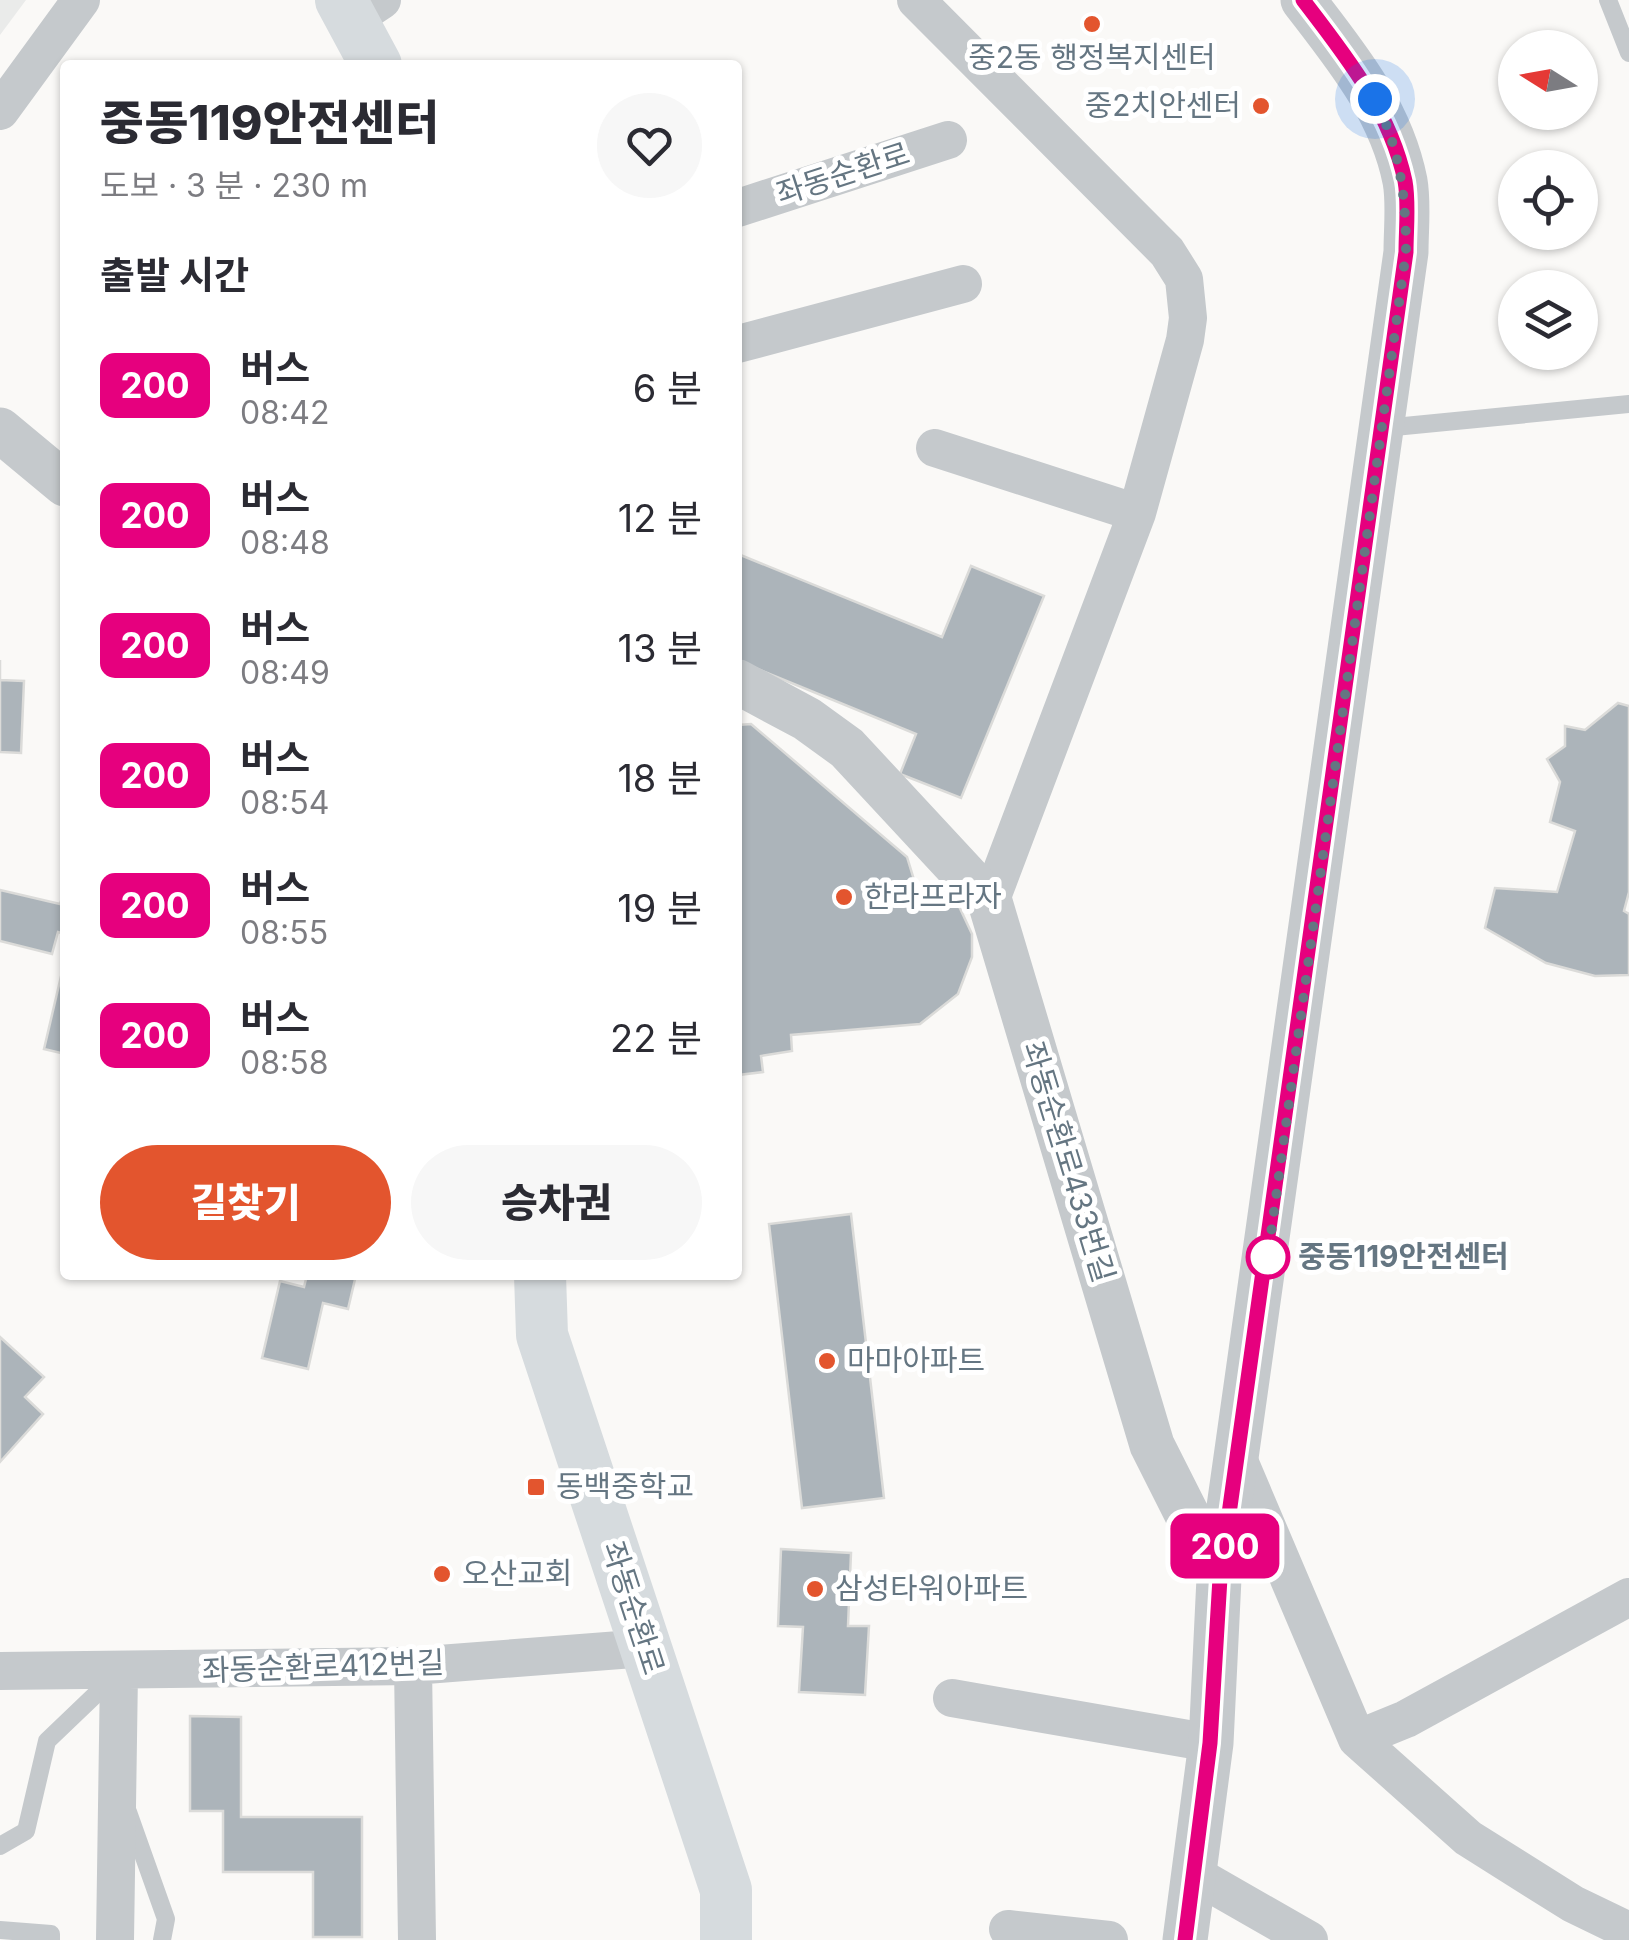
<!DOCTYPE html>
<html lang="ko">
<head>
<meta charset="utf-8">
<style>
  :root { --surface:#fff; --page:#f7f7f7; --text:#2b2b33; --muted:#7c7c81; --accent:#e3552e }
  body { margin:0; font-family:Inter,"Noto Sans KR",sans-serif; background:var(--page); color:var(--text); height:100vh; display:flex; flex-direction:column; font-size:38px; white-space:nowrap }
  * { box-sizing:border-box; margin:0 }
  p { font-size:32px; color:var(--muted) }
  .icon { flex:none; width:55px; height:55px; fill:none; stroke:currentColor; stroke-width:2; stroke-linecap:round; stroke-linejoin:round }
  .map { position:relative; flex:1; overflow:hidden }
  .sheet { position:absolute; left:60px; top:60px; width:682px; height:1220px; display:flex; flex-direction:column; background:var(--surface); border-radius:10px; box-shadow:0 2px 8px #0004 }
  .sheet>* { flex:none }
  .badge { padding:0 20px; border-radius:15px; font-size:35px; line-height:65px }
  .needle { width:65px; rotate:281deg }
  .buttons { position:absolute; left:1498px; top:30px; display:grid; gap:20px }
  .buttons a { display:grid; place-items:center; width:100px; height:100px; border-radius:50%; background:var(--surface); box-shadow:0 2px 8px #0004; font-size:50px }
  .you { position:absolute; width:50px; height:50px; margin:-25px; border:8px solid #fff; border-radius:50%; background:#1a73e8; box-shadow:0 0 0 15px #1a73e833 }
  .map>.badge { position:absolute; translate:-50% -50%; box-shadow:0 0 0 5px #fff }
  h2 { padding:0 40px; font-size:38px; line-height:90px }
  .round { display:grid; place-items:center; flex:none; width:105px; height:105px; border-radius:52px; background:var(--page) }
  .summary { display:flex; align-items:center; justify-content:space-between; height:170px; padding:0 40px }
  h1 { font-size:48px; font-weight:800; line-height:75px }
  .cta { display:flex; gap:20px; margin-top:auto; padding:20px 40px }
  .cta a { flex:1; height:115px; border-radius:60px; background:var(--accent); color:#fff; font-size:40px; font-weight:800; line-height:115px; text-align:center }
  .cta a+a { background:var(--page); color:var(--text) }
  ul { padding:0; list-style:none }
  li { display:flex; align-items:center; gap:30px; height:130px; padding:0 40px }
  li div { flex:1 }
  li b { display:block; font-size:38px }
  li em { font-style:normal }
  li .badge { min-width:110px; font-weight:700; text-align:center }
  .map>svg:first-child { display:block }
  .built { fill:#eaebea }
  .building { fill:#acb4ba; stroke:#dbdbd9; stroke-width:2.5 }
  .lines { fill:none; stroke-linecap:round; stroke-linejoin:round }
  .service { stroke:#c5c9cc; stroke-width:18 }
  .minor { stroke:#c5c9cc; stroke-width:38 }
  .tertiary { stroke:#c5c9cc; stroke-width:45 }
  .secondary { stroke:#d6dbde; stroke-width:52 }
  .line-casing { stroke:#fff; stroke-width:22 }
  .line { stroke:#e6007e; stroke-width:15 }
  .walk { stroke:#657682; stroke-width:10; stroke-dasharray:0 18 }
  .poi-dot { fill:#e3552e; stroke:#fff; stroke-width:4 }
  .stop-dot { fill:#fff; stroke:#e6007e; stroke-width:5 }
  .labels { text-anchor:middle; stroke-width:10; stroke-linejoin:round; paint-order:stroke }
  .poi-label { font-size:30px; fill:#657682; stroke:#fff; text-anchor:start }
  .street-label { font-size:30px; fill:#657682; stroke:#fff }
  .stop-label { font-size:30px; font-weight:bold; fill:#657682; stroke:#fff; text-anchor:start }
</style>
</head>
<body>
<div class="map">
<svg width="1629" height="1940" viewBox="0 0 1629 1940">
  <rect width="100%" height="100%" fill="#faf9f7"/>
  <path class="built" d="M0,0H26L0,35Z"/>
  <path class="building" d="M738,554L942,637L971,566L1044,596L961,798L900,774L916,734L738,661Z
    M0,660V680L24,681L21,753L0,752Z
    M1618,703L1629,706V892L1624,911L1629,914V975L1595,976L1546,963L1485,928L1495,888L1557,892L1575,831L1550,822L1560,782L1547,759L1565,746V726L1585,730Z
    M751,724L907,857L915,883L945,892L957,902L972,934V957L958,994L920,1024L791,1035L792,1051L761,1056L763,1072L738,1075V725Z
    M0,890L60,904L65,890V934L58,932L52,954L0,941Z
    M62,972L65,973V1054L44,1049Z
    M851,1214L884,1498L802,1508L769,1224Z
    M307,1275H356L348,1309L323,1303L308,1369L262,1358L280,1281L304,1287Z
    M0,1337L44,1377L25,1397L43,1414L0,1462Z
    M781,1549L851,1553L848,1626H869L865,1695L799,1692L803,1627L778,1626Z
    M190,1716L241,1717V1817H362V1937H313V1872H223V1811H190Z"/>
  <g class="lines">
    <path class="service" d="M1608,0L1629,53
      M1384,428L1629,404
      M128,1812L166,1919L162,1940
      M0,1846L26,1831L47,1741L117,1674
      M0,1930L51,1934V1940"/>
    <path class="minor" d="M916,0L1167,252L1184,279L1188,318L1185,340L1137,513L990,902
      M352,20L382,0
      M0,111L81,0
      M738,208L948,140
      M738,344L963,284
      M935,448L1137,513
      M1239,1461L1357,1739L1468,1838L1573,1904L1629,1931
      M413,1666L417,1940
      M0,1671L413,1666L646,1648
      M952,1698L1211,1743
      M1357,1739L1406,1719L1629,1597
      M1192,1873L1309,1940
      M1008,1929L1109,1940
      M115,1940L119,1672"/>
    <path class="tertiary" d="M0,430L65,484
      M738,682L807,719L847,748L990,902L1152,1445L1219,1578
      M1185,1940L1211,1743L1219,1578L1406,252C1406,229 1409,203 1405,181C1391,110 1346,56 1303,0"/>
    <path class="secondary" d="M341,0L376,65
      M540,1275L542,1335L726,1890V1940"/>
  </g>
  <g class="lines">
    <defs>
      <path id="line" d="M1185,1940L1210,1743L1220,1578L1406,252C1406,229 1409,203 1405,181C1390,111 1346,56 1303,0"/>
    </defs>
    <use href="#line" class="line-casing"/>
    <use href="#line" class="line"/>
    <path class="walk" d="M1268,1257L1266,1270L1406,252C1406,195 1400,150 1375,99"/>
  </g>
  <g class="poi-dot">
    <circle cx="1092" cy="24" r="10"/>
    <circle cx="1261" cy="106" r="10"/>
    <circle cx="844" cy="897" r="10"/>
    <circle cx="827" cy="1361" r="10"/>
    <rect x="526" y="1477" width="20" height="20" rx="5"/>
    <circle cx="442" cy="1574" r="10"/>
    <circle cx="815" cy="1589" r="10"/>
  </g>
  <circle class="stop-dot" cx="1268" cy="1257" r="20"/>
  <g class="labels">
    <g class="poi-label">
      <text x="1092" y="68" text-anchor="middle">중2동 행정복지센터</text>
      <text x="1241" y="116" text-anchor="end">중2치안센터</text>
      <text x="864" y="907">한라프라자</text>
      <text x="847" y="1371">마마아파트</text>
      <text x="556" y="1497">동백중학교</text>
      <text x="462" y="1584">오산교회</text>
      <text x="835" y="1599">삼성타워아파트</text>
    </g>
    <g class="street-label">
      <text transform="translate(843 174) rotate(-18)" y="10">좌동순환로</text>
      <text transform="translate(1068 1162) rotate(73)" y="10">좌동순환로433번길</text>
      <text transform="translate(633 1608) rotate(72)" y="10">좌동순환로</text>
      <text transform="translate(323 1667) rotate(-2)" y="10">좌동순환로412번길</text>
    </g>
    <g class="stop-label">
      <text x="1298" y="1267">중동119안전센터</text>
    </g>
  </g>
</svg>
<div class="buttons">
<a><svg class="needle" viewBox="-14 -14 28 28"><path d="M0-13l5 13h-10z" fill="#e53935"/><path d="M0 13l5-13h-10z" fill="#7c7c81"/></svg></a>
<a><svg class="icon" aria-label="locate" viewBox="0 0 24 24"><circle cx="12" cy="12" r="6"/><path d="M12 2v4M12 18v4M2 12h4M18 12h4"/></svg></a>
<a><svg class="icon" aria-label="layers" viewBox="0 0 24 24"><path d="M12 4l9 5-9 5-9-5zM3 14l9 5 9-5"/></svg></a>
</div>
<div class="you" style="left:1375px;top:99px"></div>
<b class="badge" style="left:1225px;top:1546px;background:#e6007e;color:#fff">200</b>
<section class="sheet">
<div class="summary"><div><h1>중동119안전센터</h1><p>도보 · 3 분 · 230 m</p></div><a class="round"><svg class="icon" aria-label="heart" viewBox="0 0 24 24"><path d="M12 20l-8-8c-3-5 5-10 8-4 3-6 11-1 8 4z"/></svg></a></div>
<h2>출발 시간</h2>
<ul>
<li><span class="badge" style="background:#e6007e;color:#fff">200</span><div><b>버스</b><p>08:42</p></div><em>6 분</em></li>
<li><span class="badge" style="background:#e6007e;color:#fff">200</span><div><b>버스</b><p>08:48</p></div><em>12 분</em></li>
<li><span class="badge" style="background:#e6007e;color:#fff">200</span><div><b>버스</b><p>08:49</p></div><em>13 분</em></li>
<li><span class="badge" style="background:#e6007e;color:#fff">200</span><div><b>버스</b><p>08:54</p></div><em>18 분</em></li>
<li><span class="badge" style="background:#e6007e;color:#fff">200</span><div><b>버스</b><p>08:55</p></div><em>19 분</em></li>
<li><span class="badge" style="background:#e6007e;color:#fff">200</span><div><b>버스</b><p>08:58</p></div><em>22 분</em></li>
</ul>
<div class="cta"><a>길찾기</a><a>승차권</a></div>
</section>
</div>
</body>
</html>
